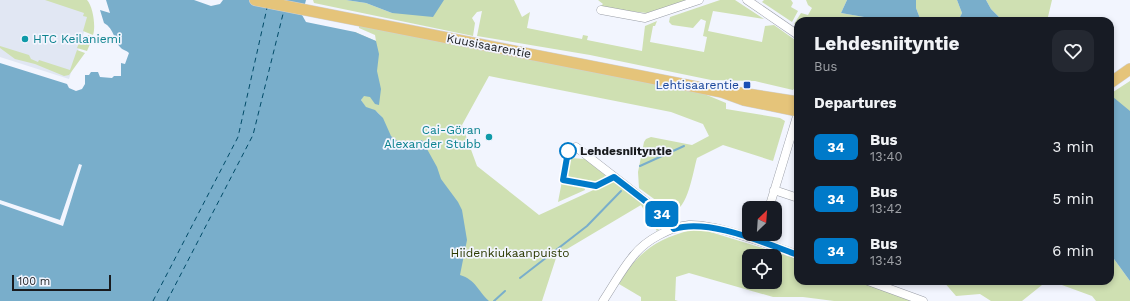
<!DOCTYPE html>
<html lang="en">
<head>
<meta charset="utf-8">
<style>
  :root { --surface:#171b24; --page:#242831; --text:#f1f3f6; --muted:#9ea1a6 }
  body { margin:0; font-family:"Work Sans",sans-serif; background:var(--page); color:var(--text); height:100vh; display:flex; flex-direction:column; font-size:15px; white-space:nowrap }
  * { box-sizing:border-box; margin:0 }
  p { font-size:13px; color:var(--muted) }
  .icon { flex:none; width:22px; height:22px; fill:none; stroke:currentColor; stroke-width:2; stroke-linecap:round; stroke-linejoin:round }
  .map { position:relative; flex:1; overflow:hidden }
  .side { position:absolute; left:794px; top:17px; width:320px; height:268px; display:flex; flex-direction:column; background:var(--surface); border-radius:12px; box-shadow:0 2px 6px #0003 }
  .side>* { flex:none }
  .badge { padding:0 8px; border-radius:6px; font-size:14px; line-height:26px }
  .needle { width:26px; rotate:25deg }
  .tools { position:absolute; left:742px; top:201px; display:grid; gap:8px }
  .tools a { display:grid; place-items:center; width:40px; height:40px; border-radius:8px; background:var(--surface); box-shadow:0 2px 6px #0003; font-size:20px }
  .scale { position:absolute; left:12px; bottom:10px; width:99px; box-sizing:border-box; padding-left:4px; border:2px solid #191b1e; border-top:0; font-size:11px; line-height:14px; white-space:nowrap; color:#191b1e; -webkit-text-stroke:3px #f2f5fe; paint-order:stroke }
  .map>.badge { position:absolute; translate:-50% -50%; box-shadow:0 0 0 2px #fff }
  h2 { padding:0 20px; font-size:15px; line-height:36px }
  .round { display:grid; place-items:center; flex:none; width:42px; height:42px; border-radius:12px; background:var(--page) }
  .headline { display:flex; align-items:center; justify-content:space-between; height:68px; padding:0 20px }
  h1 { font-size:19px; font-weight:700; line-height:30px }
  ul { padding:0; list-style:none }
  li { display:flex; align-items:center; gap:12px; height:52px; padding:0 20px }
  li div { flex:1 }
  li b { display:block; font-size:15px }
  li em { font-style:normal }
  li .badge { min-width:44px; font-weight:700; text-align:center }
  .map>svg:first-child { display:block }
  .built { fill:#e1e7f3 }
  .green { fill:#cfe0b2; fill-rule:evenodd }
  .water { fill:#79aecb }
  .pier { fill:#f2f5fe }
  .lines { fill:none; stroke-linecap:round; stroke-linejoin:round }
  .stream { stroke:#79aecb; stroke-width:2 }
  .ferry { stroke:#014b68; stroke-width:1; stroke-dasharray:5 4; stroke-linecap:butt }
  .minor-casing { stroke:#9a9ea7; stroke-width:9 }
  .major-casing { stroke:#d1d1d2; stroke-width:12 }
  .minor { stroke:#fff; stroke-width:8 }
  .major { stroke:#e5c47a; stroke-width:11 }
  .line-casing { stroke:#fff; stroke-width:9 }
  .line { stroke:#007ac9; stroke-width:6 }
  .culture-dot { fill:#0f9aa8; stroke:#f2f5fe; stroke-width:1.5 }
  .transit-dot { fill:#1a4fb4; stroke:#f2f5fe; stroke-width:1.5 }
  .stop-dot { fill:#fff; stroke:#007ac9; stroke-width:2 }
  .labels { text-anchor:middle; stroke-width:3.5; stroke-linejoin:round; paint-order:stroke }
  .culture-label { font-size:12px; fill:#0d838f; stroke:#f2f5fe; text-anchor:start }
  .street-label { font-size:12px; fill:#191b1e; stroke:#f2f5fe }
  .transit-label { font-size:12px; fill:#164399; stroke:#f2f5fe; text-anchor:end }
  .stop-label { font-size:12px; font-weight:bold; fill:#191b1e; stroke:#f2f5fe; text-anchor:start }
  .park-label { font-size:12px; fill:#2b3900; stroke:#f2f5fe }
</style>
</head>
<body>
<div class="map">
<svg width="1130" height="301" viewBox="0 0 1130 301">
  <rect width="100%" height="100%" fill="#f2f5fe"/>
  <path class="built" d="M0,0H51L90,13L69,79L0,57Z"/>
  <path class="green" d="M45,0H87C93,6 96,27 93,35L83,31L87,17L83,16L84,13Z
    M313,0H346L366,3L392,13L417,0H514L522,17L530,12L527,28L582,39L583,35L588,36L587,40L642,51L645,26L657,21L655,26H653L650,42L704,52L707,37L703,36L706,21L701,19L693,28L672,25L669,22L670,17L720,0H735L764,19L713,11L708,31L762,42L765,26L774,25L798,42V83L793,90L755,81L711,80L590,55L477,36L482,11L477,12L472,18L475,23L473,36L314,3Z
    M598,0H690L647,13L599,8L603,4Z
    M764,0H791L793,3L791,7L798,11L792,22L762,2Z
    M806,0H847L841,13L864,17L871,21H798V26L794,24L801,13L808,15L812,8L808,5Z
    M916,0H957L962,13L958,21H921L916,8Z
    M986,0H1052L1047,21L1023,19L1003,21L991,9Z
    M359,24L702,93L726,103V109L780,118L785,121L773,161L723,145L697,158C693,171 688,210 672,212L639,188L638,172L644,142L646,139L651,137L692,145L709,136L703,124L671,112L489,76L462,125L477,166L539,215L613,181L660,217L664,224L657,231L641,205L557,255L542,301H475L447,275L427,149L422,140L406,147C401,143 394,140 390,135C382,121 384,111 366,108L361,100L363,96L352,34L355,32L376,41L375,35L359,28Z
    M88,35L93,37L87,51L77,48L81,38L87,40Z
    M0,46L29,55L31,59L38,62L39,60L70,70L77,50L85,53L69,75L64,76L35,64L15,59L0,48Z
    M1130,81V113L1110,103V94Z
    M570,158L585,159L605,175L604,179L593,182L570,178L567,174Z
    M562,181L584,185L585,190L558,202Z
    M691,230H704L798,259V281H859L913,301H834L803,297H773L689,273L676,277L675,300L678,301H641V297L619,284C637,252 657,239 691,230ZM749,256H775V282H749Z
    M1110,258L1114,259L1130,281V301H1096L1092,296L1051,281H1110Z
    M943,281H1047L1022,301H991L980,294L956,296Z"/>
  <path class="water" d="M106,0H194L211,6L220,4L223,0H306L302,15L306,22L355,32L376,41L379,54L377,71L381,89L379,105L375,104L370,97L364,96L361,100L366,107L375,110L383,118L391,136L405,147L408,144L410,146L422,140L437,167L441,179L458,202L462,210L467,240L460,275C476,280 477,290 489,301H0V63L67,84L69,88L76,91L82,89L85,84V75H89L91,72H98L100,77L112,78L114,76H121V63L125,64L129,53C126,50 123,50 121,48C115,43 114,28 104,23L100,10L110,13Z
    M346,0H444L433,17L392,13L366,3Z
    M847,0H916V8L921,21H871L864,17L841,13Z
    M957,0H986L991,9L1003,21H958L962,13Z
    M1113,97L1130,111V281L1114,259L1110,258V98Z"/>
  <path class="pier" d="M79,164L82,165L63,226L0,204V200L60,220Z"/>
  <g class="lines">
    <path class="stream" d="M640,166L684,146
      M520,278L587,226L621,191
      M494,301L505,291"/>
    <path class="ferry" d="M153,301L238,137L267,8
      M167,301L253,135L284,10"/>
    <defs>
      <path id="minor" d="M747,0L798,35
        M601,10L645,18L699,0
        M576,147L666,217L674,229
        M774,190L798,198
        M769,208L798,113
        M868,281L923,301
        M603,301C613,286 622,269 634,255C646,240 670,227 689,225C718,224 770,245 798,255"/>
      <path id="major" d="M255,0L722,92L744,100L798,111
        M1110,83L1130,69
        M734,92L798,102"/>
    </defs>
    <use href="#minor" class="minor-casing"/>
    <use href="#major" class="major-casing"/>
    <use href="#minor" class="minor"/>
    <use href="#major" class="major"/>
  </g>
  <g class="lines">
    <defs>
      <path id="line" d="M569,146L563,180L596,186L614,177L666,217L674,229C709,218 764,243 798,255"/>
    </defs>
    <use href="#line" class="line-casing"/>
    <use href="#line" class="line"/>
  </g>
  <g class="culture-dot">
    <circle cx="25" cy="39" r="4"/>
    <circle cx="489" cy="137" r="4"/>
  </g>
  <rect class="transit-dot" x="743" y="81" width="8" height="8" rx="2"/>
  <circle class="stop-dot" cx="568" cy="151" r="8"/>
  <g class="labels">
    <g class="culture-label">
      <text x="33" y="43">HTC Keilaniemi</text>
      <text x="481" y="134" text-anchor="end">Cai-Göran<tspan x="481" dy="14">Alexander Stubb</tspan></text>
    </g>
    <g class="street-label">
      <text transform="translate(489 46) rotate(11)" y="4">Kuusisaarentie</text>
    </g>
    <g class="transit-label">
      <text x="739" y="89">Lehtisaarentie</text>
    </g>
    <g class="stop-label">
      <text x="580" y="155">Lehdesniityntie</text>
    </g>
    <g class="park-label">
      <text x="510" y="257">Hiidenkiukaanpuisto</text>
    </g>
  </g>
</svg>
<div class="tools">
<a><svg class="needle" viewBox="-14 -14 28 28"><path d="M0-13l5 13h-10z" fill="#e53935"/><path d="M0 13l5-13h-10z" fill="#9ea1a6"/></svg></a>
<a><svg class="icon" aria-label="locate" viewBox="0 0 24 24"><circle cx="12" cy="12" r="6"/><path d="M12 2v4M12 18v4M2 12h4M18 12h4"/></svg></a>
</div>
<div class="scale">100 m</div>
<b class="badge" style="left:662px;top:214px;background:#007ac9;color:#fff">34</b>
<section class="side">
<div class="headline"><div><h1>Lehdesniityntie</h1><p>Bus</p></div><a class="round"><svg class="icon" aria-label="heart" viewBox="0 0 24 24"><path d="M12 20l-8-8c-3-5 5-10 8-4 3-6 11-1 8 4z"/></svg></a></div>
<h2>Departures</h2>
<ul>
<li><span class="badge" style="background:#007ac9;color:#fff">34</span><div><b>Bus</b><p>13:40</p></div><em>3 min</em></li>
<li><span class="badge" style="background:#007ac9;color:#fff">34</span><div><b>Bus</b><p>13:42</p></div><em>5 min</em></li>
<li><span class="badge" style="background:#007ac9;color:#fff">34</span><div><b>Bus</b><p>13:43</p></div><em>6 min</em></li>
</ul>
</section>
</div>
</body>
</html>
